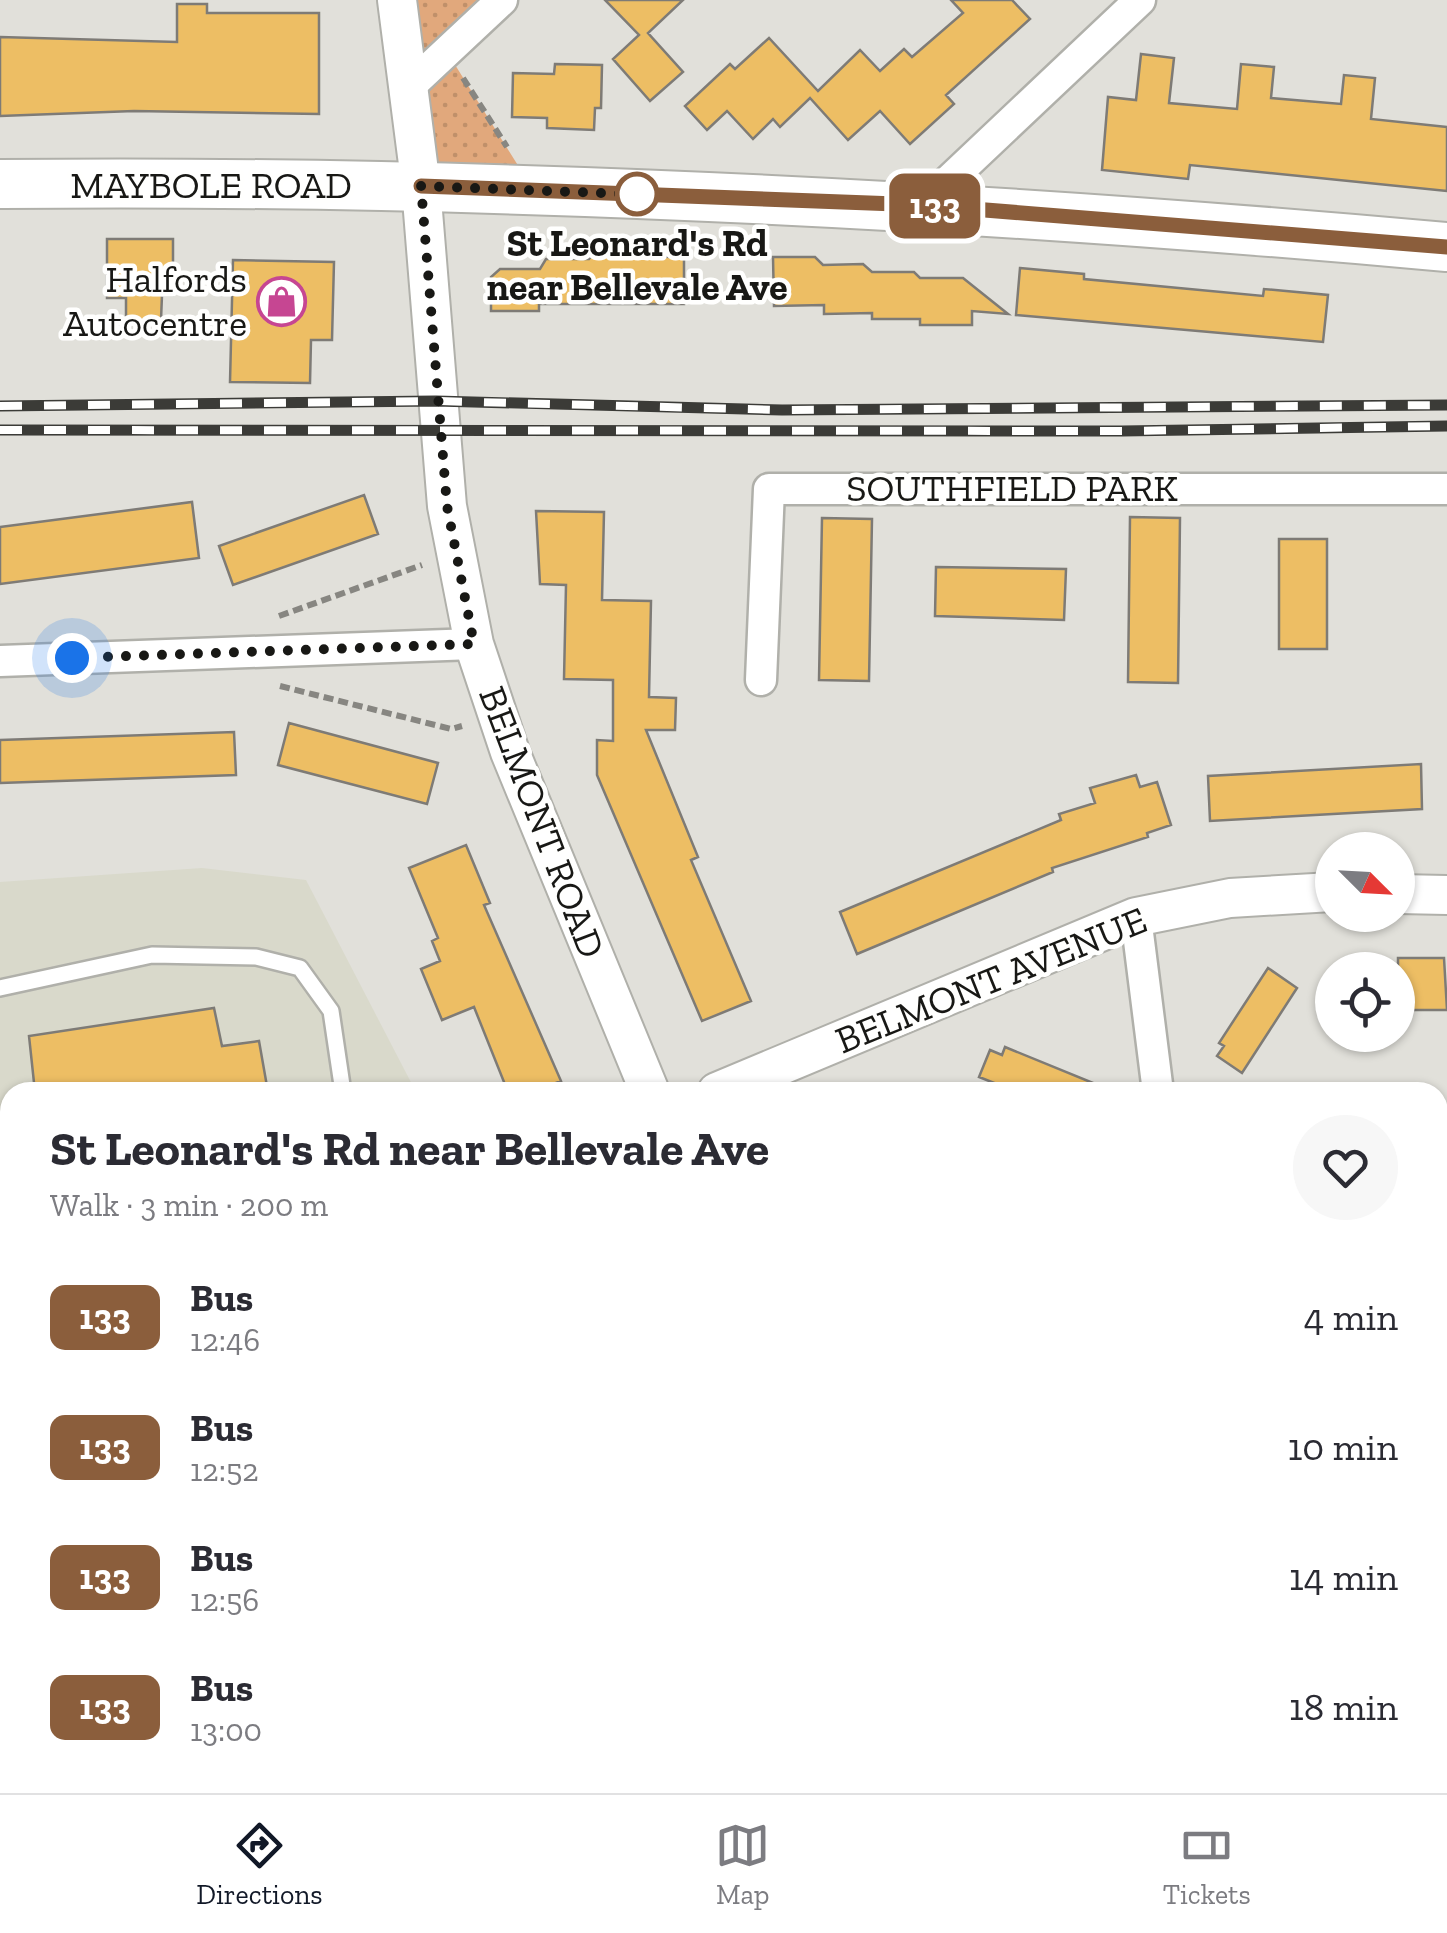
<!DOCTYPE html>
<html lang="en">
<head>
<meta charset="utf-8">
<style>
  :root { --surface:#fff; --page:#f7f7f7; --text:#2b2b33; --muted:#7c7c81; --line:#e1e1e2; --accent:#111827 }
  body { margin:0; font-family:"Zilla Slab",serif; background:var(--page); color:var(--text); height:100vh; display:flex; flex-direction:column; font-size:38px; white-space:nowrap }
  * { box-sizing:border-box; margin:0 }
  p { font-size:32px; color:var(--muted) }
  .icon { flex:none; width:55px; height:55px; fill:none; stroke:currentColor; stroke-width:2; stroke-linecap:round; stroke-linejoin:round }
  .map { position:relative; flex:1; overflow:hidden }
  .details { position:absolute; left:0px; top:1082px; width:1448px; height:712px; display:flex; flex-direction:column; background:var(--surface); border-radius:30px 30px 0 0; box-shadow:0 2px 8px #0004 }
  .details>* { flex:none }
  .badge { padding:0 20px; border-radius:15px; font-size:35px; line-height:65px }
  .needle { width:65px; rotate:114deg }
  .buttons { position:absolute; left:1315px; top:832px; display:grid; gap:20px }
  .buttons a { display:grid; place-items:center; width:100px; height:100px; border-radius:50%; background:var(--surface); box-shadow:0 2px 8px #0004; font-size:50px }
  .you { position:absolute; width:50px; height:50px; margin:-25px; border:8px solid #fff; border-radius:50%; background:#1a73e8; box-shadow:0 0 0 15px #1a73e833 }
  .map>.badge { position:absolute; translate:-50% -50%; box-shadow:0 0 0 5px #fff }
  .round { display:grid; place-items:center; flex:none; width:105px; height:105px; border-radius:52px; background:var(--page) }
  .headline { display:flex; align-items:center; justify-content:space-between; height:170px; padding:0 50px }
  h1 { font-size:48px; font-weight:700; line-height:75px }
  ul { padding:0; list-style:none }
  li { display:flex; align-items:center; gap:30px; height:130px; padding:0 50px }
  li div { flex:1 }
  li b { display:block; font-size:38px }
  li em { font-style:normal }
  li .badge { min-width:110px; font-weight:700; text-align:center }
  .tabs { display:flex; justify-content:space-around; align-items:center; height:140px; border-top:2px solid var(--line); background:var(--surface); font-size:28px; color:var(--muted) }
  .tabs a { display:grid; justify-items:center; gap:5px }
  .tabs .active { color:var(--accent) }
  .map>svg:first-child { display:block }
  .built { fill:#d9d9cb }
  .grass { fill:url(#grass-dots) }
  .pitch { fill:#e1a87c }
  .building { fill:#edbe64; stroke:#7e7b76; stroke-width:2.5 }
  .lines { fill:none; stroke-linecap:round; stroke-linejoin:round }
  .service-casing { stroke:#b0b0aa; stroke-width:20 }
  .minor-casing { stroke:#b0b0aa; stroke-width:35 }
  .tertiary-casing { stroke:#b0b0aa; stroke-width:42 }
  .primary-casing { stroke:#b0b0aa; stroke-width:52 }
  .path { stroke:#878681; stroke-width:6; stroke-dasharray:10 5; stroke-linecap:butt }
  .service { stroke:#fff; stroke-width:15 }
  .minor { stroke:#fff; stroke-width:30 }
  .tertiary { stroke:#fff; stroke-width:38 }
  .primary { stroke:#fff; stroke-width:48 }
  .rail-casing { stroke:#3b3b37; stroke-width:11 }
  .rail { stroke:#fffffe; stroke-width:8; stroke-dasharray:22; stroke-linecap:butt }
  .line-casing { stroke:#fff; stroke-width:22 }
  .line { stroke:#8b5e3c; stroke-width:15 }
  .walk { stroke:#181815; stroke-width:10; stroke-dasharray:0 18 }
  .stop-dot { fill:#fff; stroke:#8b5e3c; stroke-width:5 }
  .labels { text-anchor:middle; stroke-width:9; stroke-linejoin:round; paint-order:stroke }
  .street-label { font-size:38px; fill:#181815; stroke:#fffffe }
  .stop-label { font-size:38px; font-weight:bold; fill:#181815; stroke:#fffffe }
  .poi-label { font-size:38px; fill:#181815; stroke:#fffffe; text-anchor:end }
</style>
</head>
<body>
<div class="map">
<svg width="1447" height="1793" viewBox="0 0 1447 1793">
  <defs>
    <pattern id="grass-dots" width="8" height="8" patternUnits="userSpaceOnUse" patternTransform="scale(2.5)"><rect width="8" height="8" fill="#e1a87c"/><path d="M2 2h.1M6 6h.1" fill="none" stroke="#c0906a" stroke-width="1.8" stroke-linecap="round"/></pattern>
  </defs>
  <rect width="100%" height="100%" fill="#e1e0da"/>
  <path class="built" d="M202,868L306,880L416,1092H10V1785H566L567,1793H0V882Z"/>
  <path class="grass" d="M397,0H502L447,52L534,191L421,187Z"/>
  <path class="pitch" d="M92,1785H450L451,1793H43Z"/>
  <path class="building" d="M605,0H683L648,33L683,72L650,101L613,59L639,35Z
    M951,0H1012L1030,19L946,95L954,104L910,144L880,111L848,140L810,98L780,127L773,119L753,139L727,111L707,130L685,106L730,64L735,69L769,38L818,91L860,50L880,71L904,49L912,57L963,13Z
    M177,4H207V13H319V114L134,111L0,116V37L177,42Z
    M1141,54L1174,58L1169,103L1237,109L1241,64L1274,67L1271,98L1341,104L1344,75L1375,78L1371,119L1447,127V191L1190,165L1188,179L1102,170L1108,97L1136,100Z
    M555,64L602,65L601,108H595L594,130L547,128V118L512,117L513,73L554,74Z
    M107,239H173V295H162L161,320H126V298H107Z
    M595,252L684,258V304H539V311H491V277L500,269H540L546,259H589Z
    M773,257H815L823,265L863,264L872,272H914L920,278H963L1008,314L972,311V325H920V319H872V313L824,314V305L774,306Z
    M233,260L334,262L332,340H311L310,383L230,382Z
    M1020,268L1084,274V279L1263,296L1264,289L1328,295L1323,342L1016,315Z
    M364,495L378,534L233,585L219,546Z
    M192,502L199,558L0,584V527Z
    M536,511L604,512L602,600L651,601L649,697L676,698L675,730H646L698,857L691,860L751,1001L702,1021L597,775V740L613,741V680L564,679L566,585L540,584Z
    M1130,517L1180,518L1178,683L1128,682Z
    M822,518L872,519L869,681L819,680Z
    M1279,539H1327V649H1279Z
    M936,567L1066,569L1064,620L935,616Z
    M289,723L438,763L427,804L278,765Z
    M234,732L236,775L0,783V740Z
    M1421,764L1422,809L1210,821L1208,776Z
    M1136,775L1140,787L1157,782L1171,825L1147,833L1148,837L1052,868L1053,872L857,954L840,912L1061,820L1059,814L1095,803L1090,788Z
    M466,845L490,903L484,905L561,1081L533,1092H508L474,1007L442,1020L421,969L440,961L432,941L438,938L409,868Z
    M1398,958H1444L1447,1010H1398Z
    M1268,968L1297,988L1242,1073L1217,1056L1224,1046L1219,1043Z
    M214,1008L222,1046L259,1041L268,1092H35L29,1036Z
    M1005,1047L1115,1092H1017L979,1077L990,1050L1002,1055Z"/>
  <g class="lines">
    <defs>
      <path id="service" d="M0,988L152,955L256,957L300,968L331,1011L343,1092
        M528,1785L529,1793"/>
      <path id="minor" d="M409,87L502,0
        M923,205L1140,0
        M0,661L474,644
        M761,680L769,489H1447
        M1136,917L1158,1092
        M1438,1365H1447
        M1248,1785L1249,1793"/>
      <path id="tertiary" d="M397,0L421,187L447,506L474,644L510,752L650,1092
        M1398,894L1447,895
        M717,1092L1136,917L1230,898L1332,892
        M795,1785L796,1793
        M847,1785L848,1793"/>
      <path id="primary" d="M0,184C483,179 966,204 1447,247"/>
    </defs>
    <use href="#service" class="service-casing"/>
    <use href="#minor" class="minor-casing"/>
    <use href="#tertiary" class="tertiary-casing"/>
    <use href="#primary" class="primary-casing"/>
    <path class="path" d="M463,78L507,147
      M279,616L422,565
      M280,686L451,729L462,726
      M387,1092L394,1084L420,1092
      M0,1761L10,1759"/>
    <use href="#service" class="service"/>
    <use href="#minor" class="minor"/>
    <use href="#tertiary" class="tertiary"/>
    <use href="#primary" class="primary"/>
    <defs>
      <path id="rail" d="M0,406L436,401L782,410L1447,405
        M0,430L1122,431L1447,426"/>
    </defs>
    <use href="#rail" class="rail-casing"/>
    <use href="#rail" class="rail"/>
  </g>
  <g class="lines">
    <defs>
      <path id="line" d="M421,186L923,205L1447,247"/>
    </defs>
    <use href="#line" class="line-casing"/>
    <use href="#line" class="line"/>
    <path class="walk" d="M72,658L474,644L447,506L421,186L651,195L637,194"/>
  </g>
  <defs>
    <symbol id="shop-ring" viewBox="-11 -11 22 22"><circle r="9.5" fill="#fffffe" stroke="#c64692" stroke-width="1.5"/><path d="M-5-2.5h2.3a2.7 3.5 0 0 1 5.4 0H5L5.5 6h-11ZM-1.5-2.5h3a1.5 2.3 0 0 0-3 0Z" fill="#c64692"/></symbol>
  </defs>
  <g fill-rule="evenodd">
    <use href="#shop-ring" x="254" y="274" width="55" height="55"/>
  </g>
  <circle class="stop-dot" cx="637" cy="194" r="20"/>
  <g class="labels">
    <g class="street-label">
      <text x="211" y="198">MAYBOLE ROAD</text>
      <text x="1012" y="501">SOUTHFIELD PARK</text>
      <text transform="translate(542 822) rotate(69)" y="13">BELMONT ROAD</text>
      <text transform="translate(991 980) rotate(-22)" y="13">BELMONT AVENUE</text>
    </g>
    <g class="stop-label">
      <text x="637" y="256">St Leonard's Rd<tspan x="637" dy="44">near Bellevale Ave</tspan></text>
    </g>
    <g class="poi-label">
      <text x="247" y="292">Halfords<tspan x="247" dy="44">Autocentre</tspan></text>
    </g>
  </g>
</svg>
<div class="buttons">
<a><svg class="needle" viewBox="-14 -14 28 28"><path d="M0-13l5 13h-10z" fill="#e53935"/><path d="M0 13l5-13h-10z" fill="#7c7c81"/></svg></a>
<a><svg class="icon" aria-label="locate" viewBox="0 0 24 24"><circle cx="12" cy="12" r="6"/><path d="M12 2v4M12 18v4M2 12h4M18 12h4"/></svg></a>
</div>
<div class="you" style="left:72px;top:658px"></div>
<b class="badge" style="left:935px;top:206px;background:#8b5e3c;color:#fff">133</b>
<section class="details">
<div class="headline"><div><h1>St Leonard's Rd near Bellevale Ave</h1><p>Walk · 3 min · 200 m</p></div><a class="round"><svg class="icon" aria-label="heart" viewBox="0 0 24 24"><path d="M12 20l-8-8c-3-5 5-10 8-4 3-6 11-1 8 4z"/></svg></a></div>
<ul>
<li><span class="badge" style="background:#8b5e3c;color:#fff">133</span><div><b>Bus</b><p>12:46</p></div><em>4 min</em></li>
<li><span class="badge" style="background:#8b5e3c;color:#fff">133</span><div><b>Bus</b><p>12:52</p></div><em>10 min</em></li>
<li><span class="badge" style="background:#8b5e3c;color:#fff">133</span><div><b>Bus</b><p>12:56</p></div><em>14 min</em></li>
<li><span class="badge" style="background:#8b5e3c;color:#fff">133</span><div><b>Bus</b><p>13:00</p></div><em>18 min</em></li>
</ul>
</section>
</div>
<nav class="tabs">
<a class="active"><svg class="icon" aria-label="directions" viewBox="0 0 24 24"><path d="M12 3l9 9-9 9-9-9zM9 14v-3h6M13 9l2 2-2 2"/></svg>Directions</a>
<a><svg class="icon" aria-label="map" viewBox="0 0 24 24"><path d="M3 6l6-2 6 2 6-2v14l-6 2-6-2-6 2zM9 4v14M15 6v14"/></svg>Map</a>
<a><svg class="icon" aria-label="tickets" viewBox="0 0 24 24"><path d="M3 7h18v10H3zM15 7v10"/></svg>Tickets</a>
</nav>
</body>
</html>
